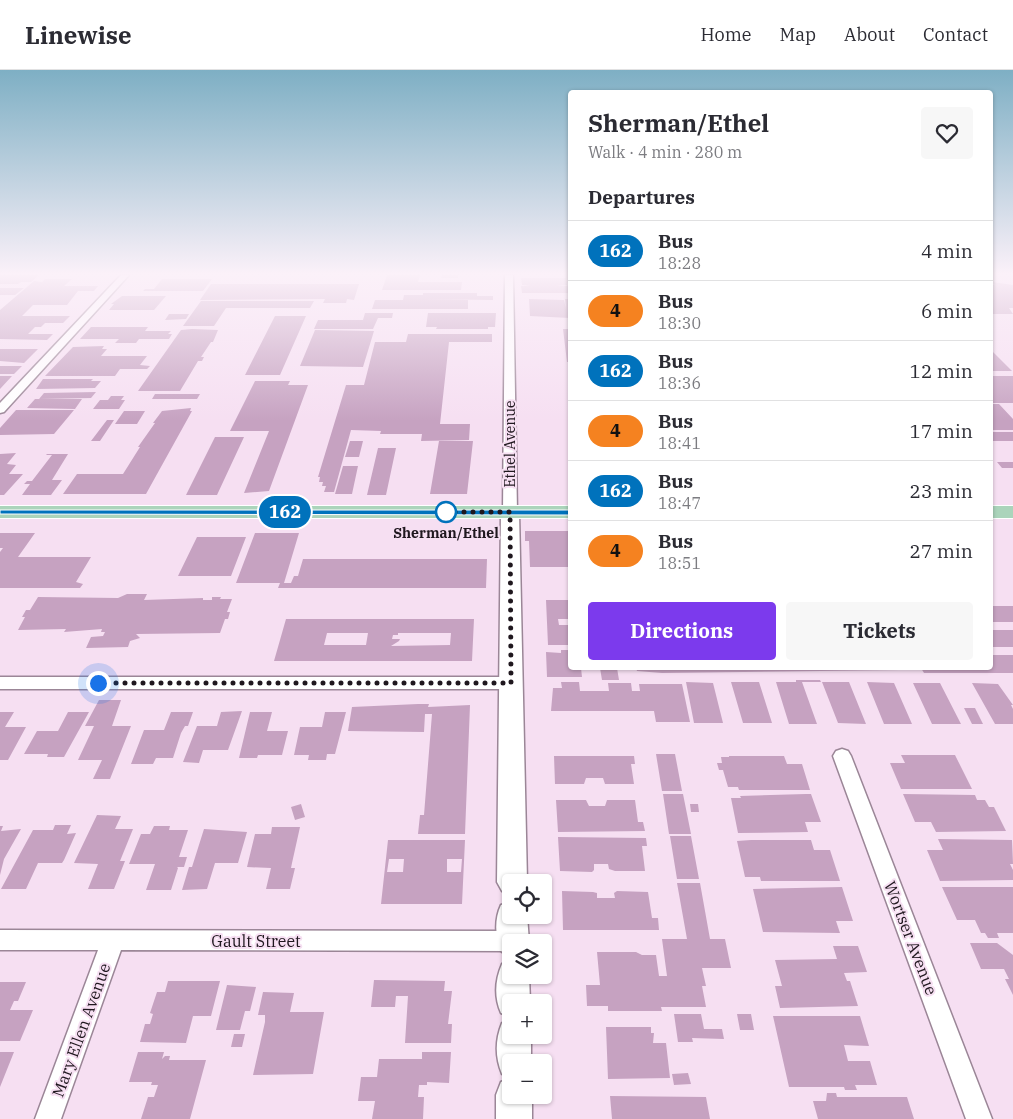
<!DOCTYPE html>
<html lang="en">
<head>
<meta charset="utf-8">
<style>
  :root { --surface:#fff; --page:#f7f7f7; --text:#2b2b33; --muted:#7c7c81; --line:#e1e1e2; --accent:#7c3aed }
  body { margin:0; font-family:"IBM Plex Serif",serif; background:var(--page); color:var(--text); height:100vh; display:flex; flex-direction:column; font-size:19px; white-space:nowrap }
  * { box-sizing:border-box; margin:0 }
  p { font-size:16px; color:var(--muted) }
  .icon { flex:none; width:28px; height:28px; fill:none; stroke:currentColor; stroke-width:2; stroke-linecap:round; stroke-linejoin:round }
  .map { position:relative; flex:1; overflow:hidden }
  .panel { position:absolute; left:568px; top:20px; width:425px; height:580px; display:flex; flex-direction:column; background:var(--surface); border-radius:5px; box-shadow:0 1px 4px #0004 }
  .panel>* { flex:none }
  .badge { padding:0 10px; border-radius:16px; font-size:18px; line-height:32px }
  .buttons { position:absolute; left:502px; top:804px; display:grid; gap:10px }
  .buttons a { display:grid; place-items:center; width:50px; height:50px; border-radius:5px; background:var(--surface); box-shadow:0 1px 4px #0004; font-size:25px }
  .you { position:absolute; width:25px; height:25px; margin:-12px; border:4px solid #fff; border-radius:50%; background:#1a73e8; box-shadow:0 0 0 8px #1a73e833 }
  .map>.badge { position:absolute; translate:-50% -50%; box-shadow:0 0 0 2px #fff }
  h2 { padding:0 20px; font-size:19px; line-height:45px }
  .round { display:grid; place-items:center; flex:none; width:52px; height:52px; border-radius:5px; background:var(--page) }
  .head { display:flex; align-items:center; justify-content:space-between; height:85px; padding:0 20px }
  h1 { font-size:24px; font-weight:700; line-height:38px }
  .action { display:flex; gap:10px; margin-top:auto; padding:10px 20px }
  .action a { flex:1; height:58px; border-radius:5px; background:var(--accent); color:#fff; font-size:20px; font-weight:700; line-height:58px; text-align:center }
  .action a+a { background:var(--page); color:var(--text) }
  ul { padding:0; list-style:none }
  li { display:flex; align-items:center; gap:15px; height:60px; padding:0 20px; border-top:1px solid var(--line) }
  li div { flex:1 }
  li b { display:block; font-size:19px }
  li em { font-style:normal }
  li .badge { min-width:55px; font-weight:700; text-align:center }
  header { display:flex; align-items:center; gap:30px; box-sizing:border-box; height:70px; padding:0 25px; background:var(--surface); border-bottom:1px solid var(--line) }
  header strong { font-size:24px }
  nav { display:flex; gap:28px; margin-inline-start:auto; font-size:18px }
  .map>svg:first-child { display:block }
  .building { fill:#c6a2c1; fill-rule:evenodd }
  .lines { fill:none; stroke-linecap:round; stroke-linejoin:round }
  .street-casing { stroke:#9b8697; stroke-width:3 }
  .secondary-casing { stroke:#9b8697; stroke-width:3 }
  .primary-casing { stroke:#fff; stroke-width:2 }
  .street { fill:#fff; fill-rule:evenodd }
  .secondary { fill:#fff; fill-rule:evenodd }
  .primary { fill:#abd4bb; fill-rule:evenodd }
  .line { fill:#0072bc; stroke:#fff }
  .walk { stroke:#1f171e; stroke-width:5; stroke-dasharray:0 9 }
  .stop-dot { fill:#fff; stroke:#0072bc; stroke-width:2.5 }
  .labels { text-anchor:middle; stroke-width:4; stroke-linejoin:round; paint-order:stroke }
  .street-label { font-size:14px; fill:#1f171e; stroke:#f6dff2 }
  .stop-label { font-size:14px; font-weight:bold; fill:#1f171e; stroke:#f6dff2 }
  .near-street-label { font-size:16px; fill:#1f171e; stroke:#f6dff2 }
</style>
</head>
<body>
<header>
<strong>Linewise</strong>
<nav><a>Home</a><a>Map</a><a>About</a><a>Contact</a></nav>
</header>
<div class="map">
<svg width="1013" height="1049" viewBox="0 0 1013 1049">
  <rect width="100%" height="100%" fill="#f6dff2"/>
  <path class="building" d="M0,205H39L31,212H21L18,214H0Z
    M387,205H420L418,212H462L461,220H382Z
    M442,205H458V208H441Z
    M521,208H566L567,215L556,216H570V223H522L521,216H531L522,215Z
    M45,209H72L64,216H98L94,221H78L67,235H33L22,246H70L63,253H45L41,257H35L28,264H53L47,270L0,269V240L34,211L42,212Z
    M162,209H212L203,221H143L145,219H154Z
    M992,212L1013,215V238H1009L1013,244H993L990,242V215H995Z
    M211,214H359L354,230L347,229L346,233H323L325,229L200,230Z
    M0,218H24L15,225H0Z
    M423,223H477V226H493V230L422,229L468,230V239H372L375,230H403L404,225H423Z
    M122,226H166L154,240H109L114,234H111Z
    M529,229L564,230L566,239L565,229H570V248L530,246Z
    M201,231H314L310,238H226L214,256H183Z
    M365,243H393L392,248H378L373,259H314L318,250H363Z
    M428,243H496L495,257H488V259H436L437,257H426Z
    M169,244H189L186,249L165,250Z
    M275,246H306L280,305H245Z
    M91,257H148L145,261H171L168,264H172L169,269H139L136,273H115L119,269H80Z
    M192,259L218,260L213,272H211L201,287H204L202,291H198L180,321H138L181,260Z
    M563,259H570V292H567Z
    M315,260L374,261L363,297L300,296Z
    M408,264H492V272H449L440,354H470L469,370L421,371L422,364H380L381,361L351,360L334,422H324L326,416H322L323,412H319L320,407H318L346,315H364L375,272H406Z
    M104,276L102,279H107L101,286H147L140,295L150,296L147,299H120L115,306H45L73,277Z
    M0,279H38L24,293L0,291Z
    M990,279L1012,301H990Z
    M0,296H22L14,304H0Z
    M0,306H12L0,319Z
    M990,306H1013V333H990Z
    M43,309H93L91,311H101L95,318L36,319Z
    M255,311H290L288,315H308L269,421L244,423L269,361H230Z
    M96,322L91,328L39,329L44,323Z
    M155,324H200L197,329H152Z
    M111,326H124L121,330H125L119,339H93L100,330H108Z
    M35,329H82L75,339L27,338Z
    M990,334H999L1013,349V360H990Z
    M191,338L190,341H192L146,424H63L77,404H123L140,377H138L155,353H153L162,341Z
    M16,340H74L54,364L0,365V358Z
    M124,341H145L137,354H115Z
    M107,350H114L100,371H91Z
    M990,362H1013V371H990Z
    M215,367H244L217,425H186Z
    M350,371H363L359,387H345Z
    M439,371H473L467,424H430Z
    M378,378H396L386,425H367Z
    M16,383L7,394L16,395L9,404H23L4,425H0V384Z
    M47,384H68L52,410H62L51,425H22L30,414H24L27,411H32L52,385H46Z
    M997,392H1013V398H1002Z
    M343,396H358L352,424H335Z
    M525,461H570V497H530L529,471H525Z
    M0,463H35L18,487H91L76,512L83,514L80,518H0V482L3,478H0Z
    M255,463H299L284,513H291L294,506H298L303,489H487L486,518H278L280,513H236Z
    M197,467H246L231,506H178Z
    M127,524H147L144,530L203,528V530H212V527H221L220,529H232L227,542H230L228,549H225L220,563L136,564L140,568L130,571L128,577L86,578L91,567L103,566L105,562H101L102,559L64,562L66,559L18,560L25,547H22L26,540H30L38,527L118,528Z
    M546,530H570V549H558L559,555H570V575H548Z
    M990,536H1013V552H990Z
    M286,549H474L472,591H274ZM327,563H368L366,575H324ZM398,563H451L450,575L391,576L399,571L400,569H392L393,565H398Z
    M990,560H1013V577H990Z
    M561,580H570V598H581L582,607H547L546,582L561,583Z
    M990,585H1013V603H924L921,598H990Z
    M600,598H617L619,610H602Z
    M636,598H898L899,600L662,603L637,601Z
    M796,610H820L821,612H802L817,654H789L776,612H796Z
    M561,612H579L580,621H609L608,613H631L632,621H640L639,614H682L690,652H656L654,641H551L553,618H562Z
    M686,612L713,613L723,653H694Z
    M731,612H759L772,653H743Z
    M822,612H849L866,654L838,653Z
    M867,612L894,613L912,654H884Z
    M913,613H940L961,654H932Z
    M972,613L998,614L1013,635H1011L1013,639V654H995Z
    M99,630H121L112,656H131L110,709H93L102,690H78L94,656H85Z
    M418,634H429L428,637L470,635L465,764H418L420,745H424L432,644H425L424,662L348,661L352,637Z
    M964,638H975L983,654H972Z
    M242,641L228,680H203L199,693L183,692L197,656H217L221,642Z
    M0,642H14L5,657H26L8,690H0Z
    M68,642H89L64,687H47L48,684H24L37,661H58Z
    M171,642H193L188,656H185L181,663L173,688H156L153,694H131L144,660H164Z
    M250,642H272L267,661H288L282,685H258L257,688H239Z
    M325,642H346L335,684H327L326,690H308L309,685H294L300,657H322Z
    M656,684H675L682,721H662Z
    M901,685H955L972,719H901L890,693H905Z
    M554,686H634L635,694H631L634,714H605L603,708H586L584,714H555Z
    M729,686H784L787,694H802L810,720H739L738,717H728L723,700H719L717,693H722L721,687H729Z
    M663,724H683L691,764H669Z
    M806,724H811L821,752H805L808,762L738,763L731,728H741L740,726Z
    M903,724L975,725L977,730H985L989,737H994L1006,761L936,762L931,752H915Z
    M556,730H586L589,736H605L607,730H635L638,752H643L645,761L558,762Z
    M301,734L305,747L295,750L291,737Z
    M690,734H698L699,742H691Z
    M97,745L121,746L115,759H133L120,791H125L114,819H88L98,794L74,793Z
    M55,755H71L67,764L76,763L64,790L62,793H38L26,819H1L33,760H53Z
    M0,756H3L1,761L21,759L4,789L0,805Z
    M154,756H170L169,760H188L179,787H187L184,797H177L178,798L171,820H146L155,794H129L141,764H150Z
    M272,757H300L292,793L291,798H295L290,819H266L271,798L247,797L255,764H271Z
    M204,759L247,762L238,793H215L207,819L182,820L189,797H192Z
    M670,766H691L699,809H677Z
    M558,767L646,768L647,776H642L645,801H615L609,799L608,794H594V800L592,802L560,801Z
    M938,769L1012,770L1013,794H1010L1013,800V810L940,811L927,780H943Z
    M388,770H465L462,834H381ZM389,789H404L403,802H387ZM447,789H462L461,802H447Z
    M751,770H811L814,780H830L840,811H761L760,807H745L737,771Z
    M677,813H700L710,869H725L731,898H702L706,916H702L706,937H661L662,941H608V936H587L586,915H600L597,882H636L642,885H656L659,906H667L662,869H687Z
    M842,817L853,851H836L840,863L763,862L753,819Z
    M942,817H1013V863H997L999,868H988L985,863H981L975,850H957Z
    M562,821L593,822L597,823V828H615L614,823L617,821L648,822L652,848H658L659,860H563Z
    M970,873H997L1013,885V925L1005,909H1009L1004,899H981Z
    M833,876H858L867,902L844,903L847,911H850L858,936L780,938L775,916H782L775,890L837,889Z
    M374,910L445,911L444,921H452L448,954H452L451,973H405L408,926H396L395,937H371Z
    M168,911H220L211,946H193L186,973L140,972L145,954H150L153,944L150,943L157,922H165Z
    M0,912H26L18,931H14L10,940H33L20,971H0Z
    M227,915L256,917L250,941H245L240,960H216Z
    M263,922L294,923L290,942H324L313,1004L253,1005L265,952V945H258Z
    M674,944H701L704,959H722L724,969L692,968L693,972H678Z
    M737,944H751L754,960H740Z
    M773,946H860L869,976L844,975L848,991H870L877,1015H855L857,1020H845L844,1017H789Z
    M606,957H651V963H654L653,973H666L670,1008L608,1009Z
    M234,964H245L242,977H231Z
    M0,982H14L0,1017Z
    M138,982H164L162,989L165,986H170L169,990H206L190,1049H141L148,1027H154L158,1015H151L152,1012H129Z
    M422,982H451L449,1013L427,1012V1015H419L418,1027H424L423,1049H372L375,1031H358L361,1007H377L379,989H422Z
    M688,1003L691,1014L674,1015L672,1004Z
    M827,1023H836L837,1027H907L914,1049H818L813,1031H826Z
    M610,1026L706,1027L710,1049H612Z"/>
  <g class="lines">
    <defs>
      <path id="street" d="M121,205H129L4,342L0,343V333Z
        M505,205H513L517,442L510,446L503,442Z
        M0,607H511L517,609L519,613L517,617L511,619H0Z
        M842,679L848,681L851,686L992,1049H966L833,686L836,681Z
        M0,860L513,861L521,864L524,871L511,872V881L121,880L61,1049H35L98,880H0Z"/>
      <path id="secondary" d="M510,436L517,438L519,442L527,812H511V824L502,821L497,812L501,442L503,438Z
        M511,832V845H527L529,872H511V886L502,882C495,868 494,850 501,835Z
        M511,891V905H529L530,932H511V947L501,943C494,927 495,910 502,894Z
        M511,949V965H531V992H511V1025H532V1049H496V1025L501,1012L511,1008L502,1004C495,987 495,970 502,953Z"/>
      <path id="primary" d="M0,436H570V448H0Z
        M990,436H1013V448H990Z"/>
    </defs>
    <use href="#street" class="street-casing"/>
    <use href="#secondary" class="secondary-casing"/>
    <use href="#primary" class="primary-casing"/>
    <use href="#street" class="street"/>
    <use href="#secondary" class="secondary"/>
    <use href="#primary" class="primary"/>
  </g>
  <linearGradient id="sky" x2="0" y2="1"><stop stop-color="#7eafc4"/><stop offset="0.58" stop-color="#fbf1f9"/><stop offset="1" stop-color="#fbf1f9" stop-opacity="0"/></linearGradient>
  <rect width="1013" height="351" fill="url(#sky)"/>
  <path class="line" d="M0,440H570L574,442L570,445L0,444Z"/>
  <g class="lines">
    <path class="walk" d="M98,613H511L510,442H442H446"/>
  </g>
  <circle class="stop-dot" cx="446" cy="442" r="10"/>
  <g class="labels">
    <g class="street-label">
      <text transform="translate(510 374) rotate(-90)" y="5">Ethel Avenue</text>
    </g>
    <g class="stop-label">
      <text x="446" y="468">Sherman/Ethel</text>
    </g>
    <g class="near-street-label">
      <text transform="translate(911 868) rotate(69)" y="6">Wortser Avenue</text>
      <text x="256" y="877">Gault Street</text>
      <text transform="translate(81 960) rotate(-70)" y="6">Mary Ellen Avenue</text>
    </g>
  </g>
</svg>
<div class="buttons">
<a><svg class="icon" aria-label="locate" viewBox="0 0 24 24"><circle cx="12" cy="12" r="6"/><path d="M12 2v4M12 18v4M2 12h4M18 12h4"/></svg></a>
<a><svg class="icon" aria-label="layers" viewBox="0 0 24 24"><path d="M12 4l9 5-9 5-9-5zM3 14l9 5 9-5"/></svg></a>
<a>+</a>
<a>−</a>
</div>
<div class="you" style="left:98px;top:613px"></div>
<b class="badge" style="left:285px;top:442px;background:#0072bc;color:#fff">162</b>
<section class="panel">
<div class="head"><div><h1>Sherman/Ethel</h1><p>Walk · 4 min · 280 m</p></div><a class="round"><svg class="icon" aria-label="heart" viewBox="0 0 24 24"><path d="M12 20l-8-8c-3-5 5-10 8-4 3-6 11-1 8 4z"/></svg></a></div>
<h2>Departures</h2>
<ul>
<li><span class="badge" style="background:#0072bc;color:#fff">162</span><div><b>Bus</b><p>18:28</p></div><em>4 min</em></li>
<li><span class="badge" style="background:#f58220;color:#111">4</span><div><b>Bus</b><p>18:30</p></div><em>6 min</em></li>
<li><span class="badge" style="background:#0072bc;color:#fff">162</span><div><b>Bus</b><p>18:36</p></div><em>12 min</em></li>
<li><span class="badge" style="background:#f58220;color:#111">4</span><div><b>Bus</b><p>18:41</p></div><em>17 min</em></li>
<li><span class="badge" style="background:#0072bc;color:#fff">162</span><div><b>Bus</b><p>18:47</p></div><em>23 min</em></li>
<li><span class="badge" style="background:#f58220;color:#111">4</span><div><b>Bus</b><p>18:51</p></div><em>27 min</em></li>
</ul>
<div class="action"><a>Directions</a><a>Tickets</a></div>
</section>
</div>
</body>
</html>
